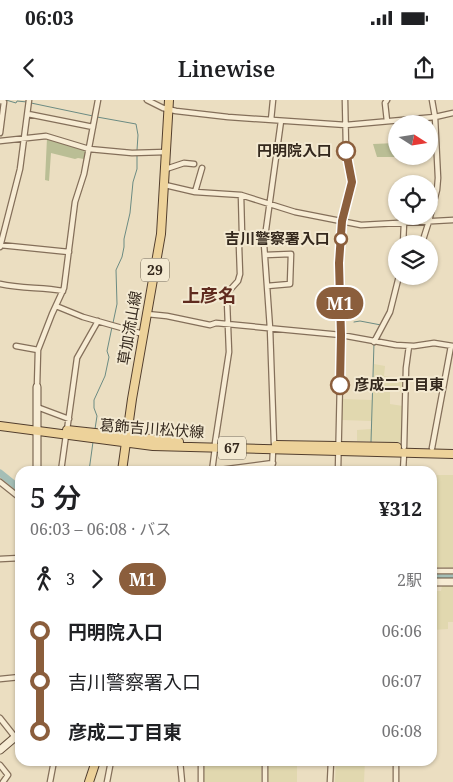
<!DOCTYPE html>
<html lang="ja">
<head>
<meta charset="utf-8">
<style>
  :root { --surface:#fff; --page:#f6f6f6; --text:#202124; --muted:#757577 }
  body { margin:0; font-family:"Noto Serif","Noto Sans JP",serif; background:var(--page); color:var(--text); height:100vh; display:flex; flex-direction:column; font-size:19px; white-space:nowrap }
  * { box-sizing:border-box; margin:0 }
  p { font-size:16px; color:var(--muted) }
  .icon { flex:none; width:28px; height:28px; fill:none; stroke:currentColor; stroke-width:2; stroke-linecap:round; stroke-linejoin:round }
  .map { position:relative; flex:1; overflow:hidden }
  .panel { position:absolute; left:15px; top:366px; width:422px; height:300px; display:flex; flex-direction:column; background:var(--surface); border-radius:15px; box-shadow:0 1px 4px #0004 }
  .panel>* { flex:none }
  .badge { padding:0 10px; border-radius:16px; font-size:18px; line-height:32px }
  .needle { width:32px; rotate:102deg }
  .controls { position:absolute; left:388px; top:15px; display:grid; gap:10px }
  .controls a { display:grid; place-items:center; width:50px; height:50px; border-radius:50%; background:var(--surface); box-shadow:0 1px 4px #0004; font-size:25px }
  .map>.badge { position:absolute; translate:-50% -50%; box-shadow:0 0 0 2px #fff }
  .legs { display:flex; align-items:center; gap:8px; height:55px; padding:0 15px; font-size:16px }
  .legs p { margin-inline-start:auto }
  .headline { display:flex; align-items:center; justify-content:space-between; height:85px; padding:0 15px }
  h1 { font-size:28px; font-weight:600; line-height:38px }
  ul { padding:0 15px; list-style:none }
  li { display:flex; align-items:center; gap:18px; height:50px; font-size:19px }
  li i { display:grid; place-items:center; width:8px; height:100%; margin:0 6px; background:currentColor }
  li i::after { content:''; width:12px; height:12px; margin:-6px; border:4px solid; border-radius:50%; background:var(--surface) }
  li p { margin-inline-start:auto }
  li:first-child i { background:linear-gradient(#0000 50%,currentColor 0) }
  li:last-child i { background:linear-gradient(currentColor 50%,#0000 0) }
  .status { display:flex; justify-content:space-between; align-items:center; height:35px; padding:0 25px; background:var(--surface); direction:ltr }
  .status svg { height:14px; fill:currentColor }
  header { display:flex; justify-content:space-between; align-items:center; height:65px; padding:0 15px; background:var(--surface); font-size:22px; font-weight:600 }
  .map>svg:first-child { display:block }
  .farmland { fill:#e1d8af }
  .cemetery { fill:#babe95 }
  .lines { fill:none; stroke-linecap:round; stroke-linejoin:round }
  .stream { stroke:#6b8b83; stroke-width:1 }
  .river { stroke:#a4beb6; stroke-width:7 }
  .street-casing { stroke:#846f5a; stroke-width:7 }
  .secondary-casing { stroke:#66513d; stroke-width:9 }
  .primary-casing { stroke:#523e2e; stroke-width:10 }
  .street { stroke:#f7ecd4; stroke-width:4.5 }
  .secondary { stroke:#f7ecd4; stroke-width:7 }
  .primary { stroke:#edd29a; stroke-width:8 }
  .line-1-casing { stroke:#fff; stroke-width:11 }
  .line-1 { stroke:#8b5e3c; stroke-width:8 }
  .stop-1-dot { fill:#fff; stroke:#8b5e3c; stroke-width:2.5 }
  .labels { text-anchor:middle; stroke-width:4; stroke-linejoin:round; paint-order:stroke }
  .shield { fill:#f3e9d1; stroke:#6d6253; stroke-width:1 }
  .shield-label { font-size:14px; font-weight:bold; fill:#34281d }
  .stop-label { font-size:15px; font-weight:bold; fill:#34281d; stroke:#f3e9d1; text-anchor:end }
  .street-label { font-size:15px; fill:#34281d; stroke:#f3e9d1 }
  .quarter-label { font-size:18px; font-weight:bold; fill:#5f2b1f; stroke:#f3e9d1 }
</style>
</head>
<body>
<div class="status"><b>06:03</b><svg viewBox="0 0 49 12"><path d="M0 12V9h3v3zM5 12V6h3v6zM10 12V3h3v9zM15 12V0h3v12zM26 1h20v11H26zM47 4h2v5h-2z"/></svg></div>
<header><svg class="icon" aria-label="back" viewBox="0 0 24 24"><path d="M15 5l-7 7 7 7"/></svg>Linewise<svg class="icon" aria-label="share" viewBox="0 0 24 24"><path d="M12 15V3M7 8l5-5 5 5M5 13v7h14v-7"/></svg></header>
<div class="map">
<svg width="453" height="682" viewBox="0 0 453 682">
  <rect width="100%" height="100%" fill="#ebdec1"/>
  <path class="farmland" d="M374,264L385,266L384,276L404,279V291L390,292V304L403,306L401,342L357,341V330L371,329V321L342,320L343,299L372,300Z
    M437,375H453V468L434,467L435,443L433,442L432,419L436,418Z
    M442,485L453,486V522H448V529L433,530V491H441Z
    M203,661H262L261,682H203Z
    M267,661H297V682H267Z
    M336,661H365L364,682H335Z"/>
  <path class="cemetery" d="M47,38L86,51L84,59L78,58L75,59L51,53L49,81L45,80Z
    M396,43V56H424L423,60L407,57H377L373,44Z"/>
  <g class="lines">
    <path class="stream" d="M6,0L16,3L17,1L27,2
      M31,3L93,16
      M97,17L136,24L138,35L137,50
      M402,116V121
      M401,144V137
      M354,222L360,221L381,225
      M113,223L117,204L116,170L122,157L124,147V139L130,113L133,82L137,69V55
      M95,329L97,316L94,308V300L105,276L109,257L107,251L112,227
      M371,342L374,243
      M89,371L93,342"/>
    <path class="river" d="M0,373L20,389
      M432,475H453"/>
    <defs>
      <path id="street" d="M147,0L163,8L176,11L228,17L346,25L435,17L453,13
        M387,0L385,3L387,21
        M432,0L435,17
        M0,1L4,2L0,33
        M28,14L93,27
        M271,20L273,0
        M0,41L46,36L89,49L132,53L166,52
        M166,69L184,63L194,64
        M165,85L195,92L241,95L295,112L361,125L453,120
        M195,92L202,68
        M429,121L437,90L438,78L435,17
        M403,144L404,123
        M425,144L423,140L429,121
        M0,145L69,152
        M0,147L20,69L29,0
        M429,149L431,152
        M265,155L291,154L290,184L267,186
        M0,184C22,189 42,187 63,191
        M56,206L83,217L143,234
        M147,214L167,216L210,225L216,223L341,235L396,245L414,246L434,243L453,246
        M270,228L264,144L281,21
        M270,228L274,344
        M374,242L390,212L399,176
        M16,246L38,250
        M37,287L38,250L52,214L64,188L75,102L84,74L98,0
        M37,307L69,319
        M67,330L77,258L98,221
        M215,343L229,252L227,201L229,191L238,181L240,174L239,146L242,134L241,95
        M404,347L406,268L409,246
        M432,348L451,246
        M61,371L66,335
        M212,371L273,363
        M212,371L215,348
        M272,371L273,350
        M338,371L341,235L339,163L342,121L352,82L346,48L345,0
        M403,371L404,353
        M0,382L20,398
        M0,459L20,458
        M432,471H453
        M0,579L20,577
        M0,618L15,637
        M180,661L182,682
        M0,665L8,675L3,682
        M50,682L54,661
        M107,682L111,661
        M201,682V661
        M265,682V661
        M330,682L331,661
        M396,682V661"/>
      <path id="secondary" d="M37,371V287
        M432,482H453
        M0,650L20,633"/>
      <path id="primary" d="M0,326L153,346L453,354
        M67,330L179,342
        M276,345L397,347
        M122,371L132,299L161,134L169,0
        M89,682L96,661"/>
    </defs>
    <use href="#street" class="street-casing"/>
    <use href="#secondary" class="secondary-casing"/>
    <use href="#primary" class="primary-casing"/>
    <use href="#street" class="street"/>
    <use href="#secondary" class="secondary"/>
    <use href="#primary" class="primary"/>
  </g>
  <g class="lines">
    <defs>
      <path id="line-1" d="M340,285L341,235L339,163L342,121L352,82L346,51"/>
    </defs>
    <use href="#line-1" class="line-1-casing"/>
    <use href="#line-1" class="line-1"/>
  </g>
  <g class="stop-1-dot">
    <circle cx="346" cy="51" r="9"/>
    <circle cx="341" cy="139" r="6"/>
    <circle cx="340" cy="285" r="9"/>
  </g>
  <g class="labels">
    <g class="shield">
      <rect x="141" y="158.5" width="28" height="23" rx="4"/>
      <rect x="218" y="336.5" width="28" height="23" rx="4"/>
    </g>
    <g class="shield-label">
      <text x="155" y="175">29</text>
      <text x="232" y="353">67</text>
    </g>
    <g class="stop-label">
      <text x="332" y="56">円明院入口</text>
      <text x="330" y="144">吉川警察署入口</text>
      <text x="354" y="290" text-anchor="start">彦成二丁目東</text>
    </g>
    <g class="street-label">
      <text transform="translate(130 228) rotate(-80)" y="5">草加流山線</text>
      <text transform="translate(152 329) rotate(4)" y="5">葛飾吉川松伏線</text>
    </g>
    <g class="quarter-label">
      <text x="209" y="202">上彦名</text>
    </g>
  </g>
</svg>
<div class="controls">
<a><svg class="needle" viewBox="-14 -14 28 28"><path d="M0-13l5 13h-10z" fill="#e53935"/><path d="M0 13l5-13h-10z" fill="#757577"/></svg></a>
<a><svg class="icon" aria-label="locate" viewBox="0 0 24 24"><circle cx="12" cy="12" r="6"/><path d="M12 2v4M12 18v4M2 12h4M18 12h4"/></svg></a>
<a><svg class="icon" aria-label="layers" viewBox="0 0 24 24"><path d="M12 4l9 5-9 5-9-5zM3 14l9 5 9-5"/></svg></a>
</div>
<b class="badge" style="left:340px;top:203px;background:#8b5e3c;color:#fff">M1</b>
<section class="panel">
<div class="headline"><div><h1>5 分</h1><p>06:03 – 06:08 · バス</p></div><b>¥312</b></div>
<div class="legs"><svg class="icon" aria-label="walk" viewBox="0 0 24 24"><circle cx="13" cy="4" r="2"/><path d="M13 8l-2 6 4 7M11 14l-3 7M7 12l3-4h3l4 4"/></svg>3<svg class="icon" aria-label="forward" viewBox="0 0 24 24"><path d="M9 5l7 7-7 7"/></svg><b class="badge" style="background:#8b5e3c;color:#fff">M1</b><p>2駅</p></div>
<ul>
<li><i style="color:#8b5e3c"></i><b>円明院入口</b><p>06:06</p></li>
<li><i style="color:#8b5e3c"></i><span>吉川警察署入口</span><p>06:07</p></li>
<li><i style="color:#8b5e3c"></i><b>彦成二丁目東</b><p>06:08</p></li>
</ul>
</section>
</div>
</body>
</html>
